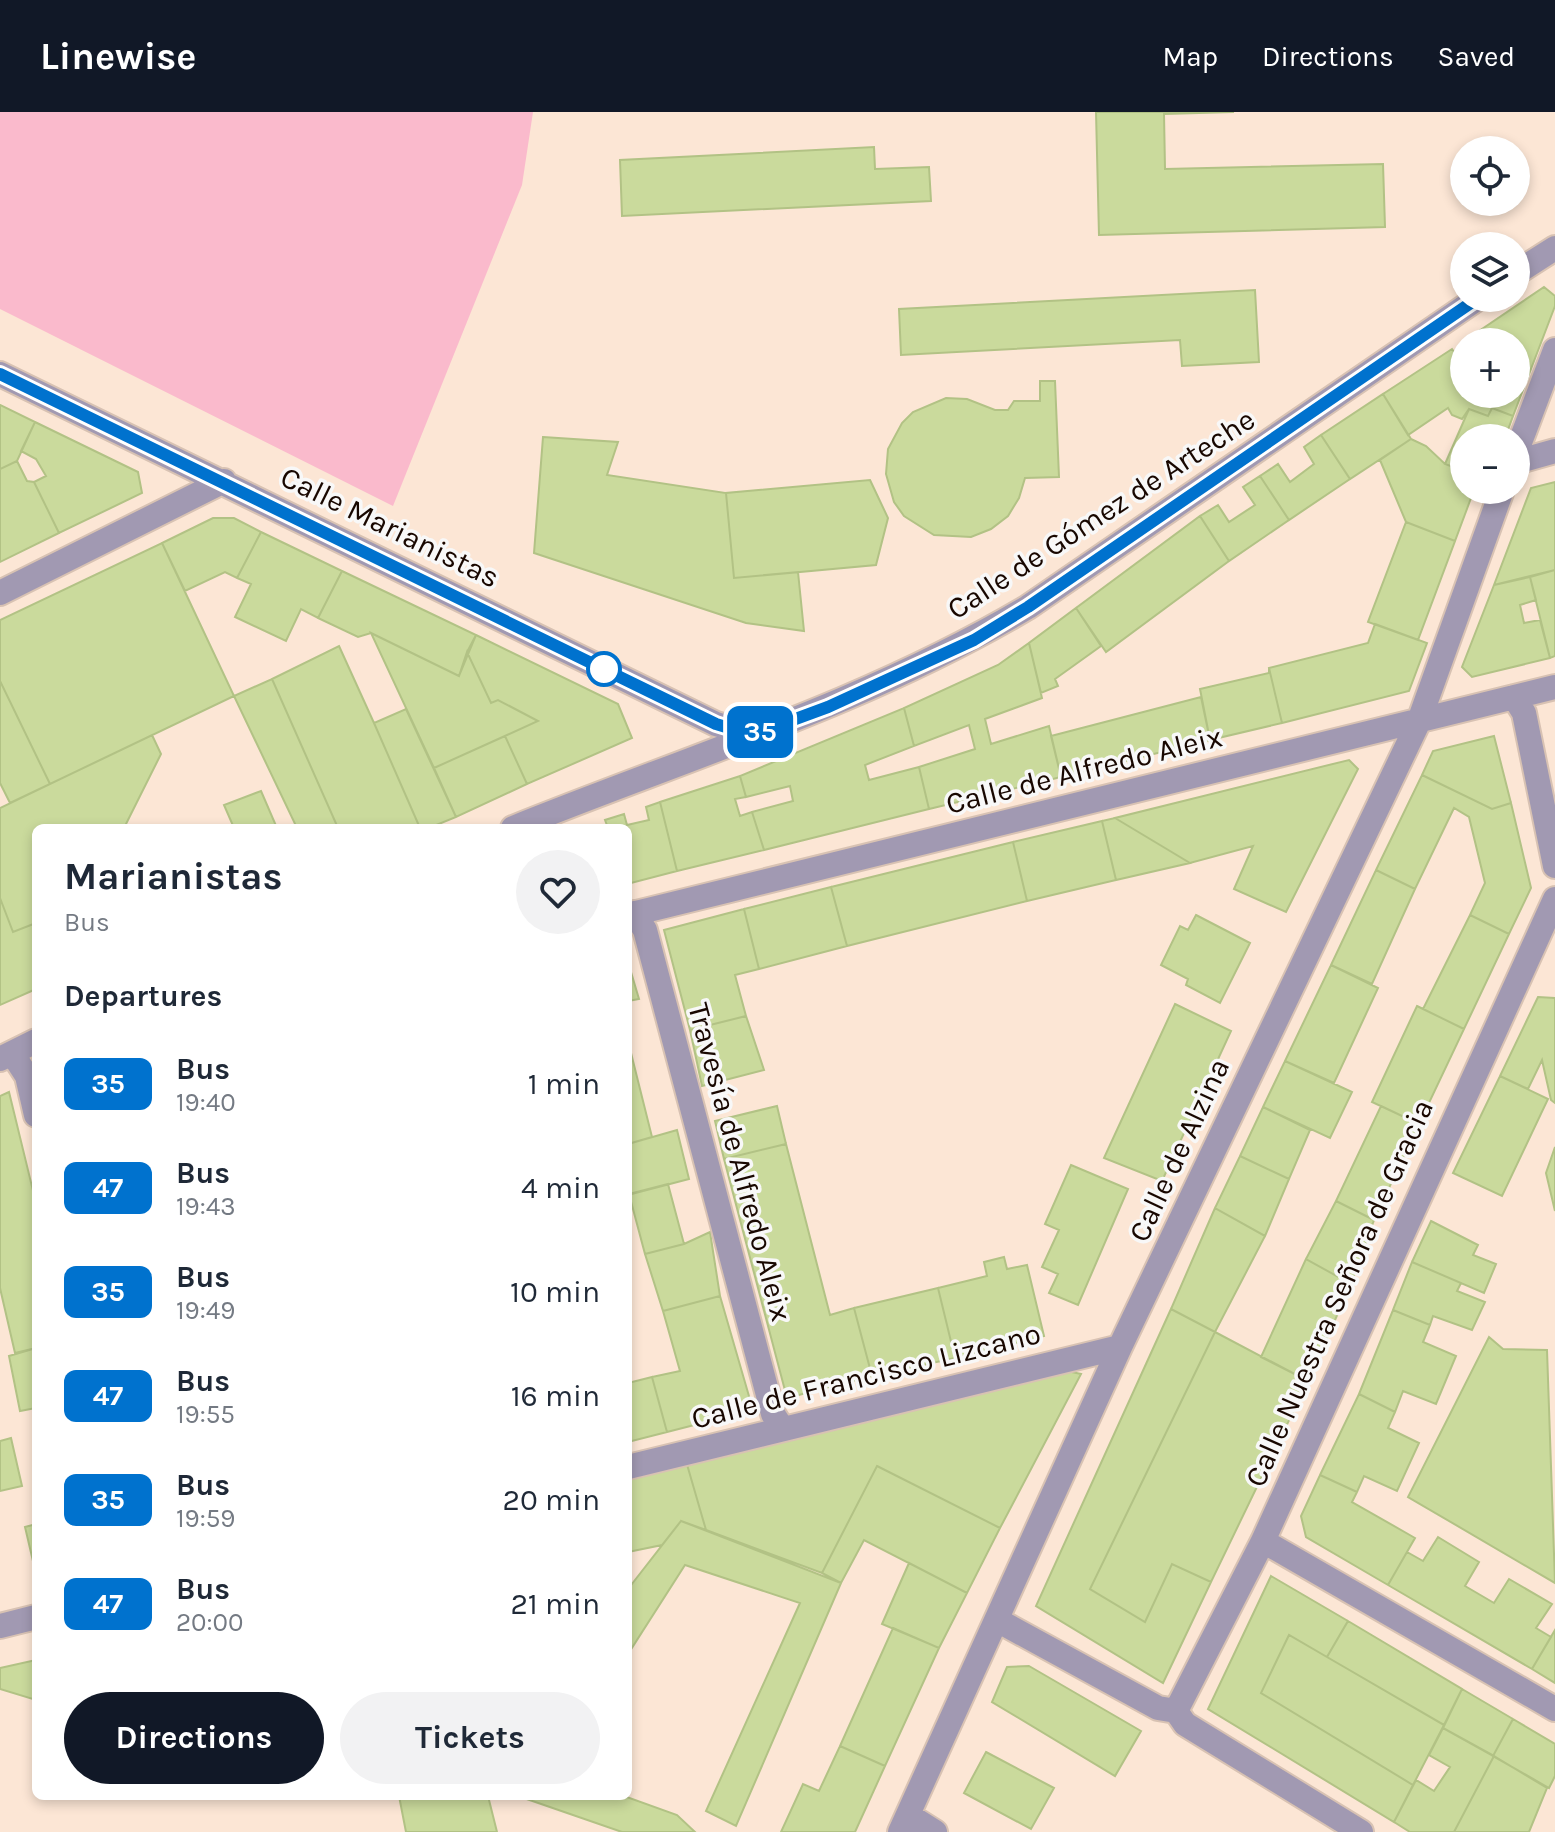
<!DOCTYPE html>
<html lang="en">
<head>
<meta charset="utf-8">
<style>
  :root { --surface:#fff; --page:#f2f2f3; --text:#1f2937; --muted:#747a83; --accent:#111827 }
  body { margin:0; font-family:Karla,sans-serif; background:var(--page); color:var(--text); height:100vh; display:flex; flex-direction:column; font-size:30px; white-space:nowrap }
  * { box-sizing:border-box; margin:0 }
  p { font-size:26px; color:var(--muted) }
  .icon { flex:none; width:44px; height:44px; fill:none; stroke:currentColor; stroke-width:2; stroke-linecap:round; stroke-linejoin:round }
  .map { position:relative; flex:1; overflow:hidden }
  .drawer { position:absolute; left:32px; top:712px; width:600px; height:976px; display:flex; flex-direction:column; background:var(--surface); border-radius:12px; box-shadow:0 4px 12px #0003 }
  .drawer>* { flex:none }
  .badge { padding:0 16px; border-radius:12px; font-size:28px; line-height:52px }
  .fabs { position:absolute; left:1450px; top:24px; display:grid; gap:16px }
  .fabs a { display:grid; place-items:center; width:80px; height:80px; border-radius:50%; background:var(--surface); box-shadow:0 4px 12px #0003; font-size:40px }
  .map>.badge { position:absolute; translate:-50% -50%; box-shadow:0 0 0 4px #fff }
  h2 { padding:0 32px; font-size:30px; line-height:72px }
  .round { display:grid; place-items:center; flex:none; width:84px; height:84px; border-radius:42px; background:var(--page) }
  .headline { display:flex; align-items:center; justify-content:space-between; height:136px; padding:0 32px }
  h1 { font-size:38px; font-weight:700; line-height:60px }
  .cta { display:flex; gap:16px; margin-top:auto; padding:16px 32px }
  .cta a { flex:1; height:92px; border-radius:48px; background:var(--accent); color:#fff; font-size:32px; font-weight:700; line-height:92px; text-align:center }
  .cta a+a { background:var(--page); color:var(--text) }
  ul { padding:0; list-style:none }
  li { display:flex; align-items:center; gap:24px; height:104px; padding:0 32px }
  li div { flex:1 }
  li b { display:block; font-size:30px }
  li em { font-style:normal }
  li .badge { min-width:88px; font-weight:700; text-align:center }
  header { display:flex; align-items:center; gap:48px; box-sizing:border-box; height:112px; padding:0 40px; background:var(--accent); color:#fff }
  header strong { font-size:38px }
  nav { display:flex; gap:44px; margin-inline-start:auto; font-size:28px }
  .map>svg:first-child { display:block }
  .green { fill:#fabacc }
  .building { fill:#cada9c; stroke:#b2c285; stroke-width:2 }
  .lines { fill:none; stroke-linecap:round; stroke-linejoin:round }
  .street-casing { stroke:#d8c2b3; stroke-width:28 }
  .street { stroke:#a199b2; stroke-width:24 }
  .line-casing { stroke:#fff; stroke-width:18 }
  .line { stroke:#0072ce; stroke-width:12 }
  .stop-dot { fill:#fff; stroke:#0072ce; stroke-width:4 }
  .labels { text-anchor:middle; stroke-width:7; stroke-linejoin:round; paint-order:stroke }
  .street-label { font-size:30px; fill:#180700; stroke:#f8f8f8 }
</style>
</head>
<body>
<header>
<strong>Linewise</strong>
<nav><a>Map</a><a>Directions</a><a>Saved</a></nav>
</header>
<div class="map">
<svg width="1555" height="1720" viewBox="0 0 1555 1720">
  <rect width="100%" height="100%" fill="#fce6d5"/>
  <path class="green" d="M0,0H533L522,73L393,394L0,197Z"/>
  <path class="building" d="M1096,0H1234L1164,2L1165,57L1383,52L1385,115L1099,123Z
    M874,35L875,57L929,55L931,89L622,104L620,48Z
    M1544,175L1555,184V194L1513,304L1492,296L1488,304L1469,297L1462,307L1452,303L1448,296L1408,323L1383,282L1452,237L1460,248L1464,245V282H1516V230H1486L1479,219Z
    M1255,178L1259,250L1182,254L1180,228L901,243L899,197Z
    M1040,269H1055L1059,365L1025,366L1019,386L1008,404L991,417L971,425L934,423L904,404L894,390L886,362L888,337L902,311L913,300L946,286L967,287L995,298H1008L1014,289H1040Z
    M1383,282L1411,327L1350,367L1321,323Z
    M0,293L35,310L17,349L0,357Z
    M1492,296L1513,304L1505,326H1464V359L1445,352L1469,297L1488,304Z
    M35,310L138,360L142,381L59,421L34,370L46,364L36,347L21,339Z
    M1321,323L1350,367L1289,408L1260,364L1278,352L1290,370L1314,352L1304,335Z
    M543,325L618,330L607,363L726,381L734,466L798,460L804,519L746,511L534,441Z
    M1411,327L1426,334L1445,352L1464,359V378H1474L1455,429L1406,410L1380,348Z
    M17,349L27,369L34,370L59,421L0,450V357Z
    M1260,364L1289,408L1229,449L1200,404L1218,393L1229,410L1255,393L1243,375Z
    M870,368L888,406L876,453L734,466L726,381Z
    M1555,370V458L1494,473L1531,376Z
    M1200,404L1229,449L1106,540L1076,496Z
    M213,406H234L261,420L237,466L225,460L185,479L162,431Z
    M1406,410L1455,429L1418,528L1368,510Z
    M261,420L342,459L318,506L301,497L286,529L235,505L251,472L237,466Z
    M162,431L234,584L50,672L0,569V508Z
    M1555,458V544L1550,546L1530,465Z
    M342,459L476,523L459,564L371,521L358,525L318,506Z
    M1530,465L1536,488L1520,493L1524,511L1540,508L1550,546L1472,565L1462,555L1494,473Z
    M1076,496L1101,534L1055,567L1058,574L1041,581L1029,531Z
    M1375,512L1427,531L1409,579L1282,611L1269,556L1368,531Z
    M371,521L459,564L467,540L491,591L498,588L538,609L434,656Z
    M476,523L618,592L632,626L527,672L505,624L538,609L498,588L491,591L467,540Z
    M1029,531L1042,586L985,607L991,632L1049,614L1061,665L929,697L919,655L975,637L969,613L914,634L904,596L998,553Z
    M339,534L374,611L420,716H338L272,567Z
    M1269,556L1282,611L1210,628L1200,577L1269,561Z
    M272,567L338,716H297L234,584Z
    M0,569L50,672L10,691L0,671Z
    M1201,585L1210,628L1061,665L1051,624Z
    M904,596L914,634L865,653L869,668L919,655L929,697L764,738L752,700L793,689L790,674L746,685L740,664Z
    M406,597L456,705L429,716H420L374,611Z
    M152,623L161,642L124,716H36V811L13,820L0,786V696Z
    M505,624L527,672L456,705L434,656Z
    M1494,624L1511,691L1492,697L1422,663L1433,639Z
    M1349,648L1358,657L1286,800L1234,777L1253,734L1190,751L1115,706Z
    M1422,663L1492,697L1511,691L1531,776L1509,822L1470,803L1485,771L1469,705L1454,696L1415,777L1376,758Z
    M740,664L746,685L735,687L740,704L752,700L764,738L677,759L660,690Z
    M261,679L277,716H234L224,693Z
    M660,690L677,759L631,771L628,716H608L605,708L624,702L627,713L649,708L646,695Z
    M1115,706L1190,751L1116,768L1102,709Z
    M1102,709L1116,768L1027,789L1013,730Z
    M1013,730L1027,789L847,834L831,775Z
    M1376,758L1415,777L1372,872L1331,853Z
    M831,775L847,834L759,857L744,797Z
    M0,786L13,820L36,811V877L0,893Z
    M744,797L759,857L735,863L746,904L690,918L664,818Z
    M1196,803L1250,831L1220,891L1186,873L1188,867L1161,853L1180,814L1188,818Z
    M1470,803L1509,822L1464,917L1423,897Z
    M628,850L639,887L628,889Z
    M1331,853L1378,876L1334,971L1285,949Z
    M1538,885L1555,886V991L1551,988L1542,948L1528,977L1500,964Z
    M1175,892L1231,919L1162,1069L1104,1046Z
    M1417,894L1464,917L1419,1012L1372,990Z
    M746,904L764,958L702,974L690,918Z
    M628,929L652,1025L628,1032Z
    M1285,949L1352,980L1330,1026L1263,995Z
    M1500,964L1548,987L1502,1084L1453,1061Z
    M9,980L36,1091V1236L15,1241L0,1176V984Z
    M777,994L786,1032L724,1047L715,1009Z
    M1381,994L1419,1012L1374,1108L1336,1089Z
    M1263,995L1310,1018L1289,1067L1240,1044Z
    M677,1018L689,1067L628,1083V1032Z
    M786,1032L830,1203L854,1196L872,1264L787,1286L724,1047Z
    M1555,1035V1099L1546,1061Z
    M1240,1044L1289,1067L1265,1124L1215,1096Z
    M1071,1053L1128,1077L1078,1193L1049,1181L1058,1162L1042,1155L1059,1118L1045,1112Z
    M668,1072L684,1132L645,1142L629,1082Z
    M1336,1089L1374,1108L1351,1172L1306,1147Z
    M1215,1096L1265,1124L1215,1220L1171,1197Z
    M1431,1109L1478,1133L1473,1143L1496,1152L1484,1181L1412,1150Z
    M710,1120L720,1184L663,1199L645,1142L684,1132Z
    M1004,1145L1007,1157L1027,1153L1044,1224L955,1246L938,1176L987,1164L984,1150Z
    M1306,1147L1351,1172L1308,1269L1261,1245Z
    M1412,1150L1461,1171L1457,1179L1485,1190L1472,1218L1433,1204L1430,1213L1393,1198Z
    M938,1176L955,1246L872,1264L854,1196Z
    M720,1184L753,1298L667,1320L652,1265L680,1259L663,1199Z
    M1171,1197L1215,1220L1090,1477L1145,1510L1172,1452L1211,1470L1163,1571L1036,1494Z
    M1393,1198L1430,1213L1423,1230L1456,1244L1436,1292L1403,1279L1395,1300L1359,1282Z
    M1215,1220L1308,1269L1211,1470L1172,1452L1145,1510L1090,1477Z
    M1489,1225L1503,1237L1547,1238L1555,1471L1408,1385Z
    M36,1236V1296L20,1299L9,1244Z
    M1067,1259L1081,1262L1000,1416L877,1354L822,1461L706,1418L686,1349Z
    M652,1265L667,1320L628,1330V1271Z
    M1359,1282L1395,1300L1388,1316L1419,1331L1397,1379L1364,1364L1357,1380L1320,1363Z
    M11,1326L22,1374L0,1379V1329Z
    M686,1349L706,1418L681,1409L662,1433L628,1440V1365Z
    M877,1354L1000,1416L967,1481L864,1428L841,1471L822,1461Z
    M1320,1363L1357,1380L1352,1390L1415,1426L1388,1473L1306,1425L1301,1404Z
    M681,1409L841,1471L736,1714L706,1699L800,1491L685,1453L628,1542V1477Z
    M36,1412V1462L25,1415Z
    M1438,1425L1479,1450L1465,1474L1494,1491L1509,1467L1552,1492L1536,1516L1551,1525L1532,1557L1388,1473L1407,1440L1423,1449Z
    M909,1451L967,1481L939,1536L882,1512Z
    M1271,1464L1348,1509L1327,1545L1289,1523L1261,1581L1413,1673L1394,1710L1208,1597Z
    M1348,1509L1462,1577L1444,1613L1327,1545Z
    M893,1516L939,1536L885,1654L840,1634Z
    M1555,1518V1571L1532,1557Z
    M1289,1523L1444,1613L1413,1673L1261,1581Z
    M36,1548V1588L0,1577V1556Z
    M1029,1554L1141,1619L1115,1664L992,1590L1007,1555Z
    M1462,1577L1513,1607L1493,1644L1443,1616Z
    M1513,1607L1555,1632V1664L1549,1676L1493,1644Z
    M1443,1616L1494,1644L1454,1720H1410L1394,1710L1416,1668L1434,1679L1450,1655L1429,1643Z
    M840,1634L885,1654L855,1720H781L803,1672L819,1679Z
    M986,1640L1054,1676L1031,1717L964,1681Z
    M1494,1644L1547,1676L1529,1720H1454Z
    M399,1684H488L497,1720H406Z
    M518,1684H624L677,1703L695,1720H622Z"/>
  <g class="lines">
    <defs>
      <path id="street" d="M1516,161L1555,136
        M0,262L716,612L752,623
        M1516,341L1555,238
        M1516,350L1555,339
        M0,481L224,369
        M1514,585L1524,601L1555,754
        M513,716C686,646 866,591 1028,495L1478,186
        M634,801L645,818L773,1302L782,1316
        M628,803L1555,575
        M12,941L27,964L36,1003
        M0,947L36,929
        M628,1355L1120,1235
        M1263,1429L1555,1597
        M997,1508L1158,1596L1176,1599
        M0,1514L36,1505
        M1176,1599L1263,1429L1555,787
        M1176,1599L1185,1612L1361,1720
        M908,1703L935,1720
        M900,1720L1120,1235L1419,609L1502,378"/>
    </defs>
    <use href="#street" class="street-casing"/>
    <use href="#street" class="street"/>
  </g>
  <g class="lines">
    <defs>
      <path id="line" d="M0,262L716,612L752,623L828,595L974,528L1028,495L1478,186"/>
    </defs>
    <use href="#line" class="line-casing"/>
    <use href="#line" class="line"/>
  </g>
  <circle class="stop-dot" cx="604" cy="557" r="16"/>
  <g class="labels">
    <g class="street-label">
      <text transform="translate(1101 402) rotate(-33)" y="10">Calle de Gómez de Arteche</text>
      <text transform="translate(390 415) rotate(26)" y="10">Calle Marianistas</text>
      <text transform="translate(1084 658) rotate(-14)" y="10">Calle de Alfredo Aleix</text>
      <text transform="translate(1179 1038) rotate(-65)" y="10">Calle de Alzina</text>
      <text transform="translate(740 1050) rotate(75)" y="10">Travesía de Alfredo Aleix</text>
      <text transform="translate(1339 1181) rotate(-66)" y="10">Calle Nuestra Señora de Gracia</text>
      <text transform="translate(866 1264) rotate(-14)" y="10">Calle de Francisco Lizcano</text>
    </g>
  </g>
</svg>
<div class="fabs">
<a><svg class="icon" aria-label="locate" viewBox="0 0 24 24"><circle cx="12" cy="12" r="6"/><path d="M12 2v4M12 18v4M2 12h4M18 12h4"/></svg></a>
<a><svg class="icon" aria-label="layers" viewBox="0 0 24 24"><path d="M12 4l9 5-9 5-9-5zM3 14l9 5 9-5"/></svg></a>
<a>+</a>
<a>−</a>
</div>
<b class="badge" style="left:760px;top:620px;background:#0072ce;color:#fff">35</b>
<section class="drawer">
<div class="headline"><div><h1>Marianistas</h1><p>Bus</p></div><a class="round"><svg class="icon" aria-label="heart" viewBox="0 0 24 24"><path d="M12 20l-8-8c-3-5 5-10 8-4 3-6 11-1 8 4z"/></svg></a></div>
<h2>Departures</h2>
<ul>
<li><span class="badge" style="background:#0072ce;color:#fff">35</span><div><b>Bus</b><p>19:40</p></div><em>1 min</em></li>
<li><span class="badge" style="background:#0072ce;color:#fff">47</span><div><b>Bus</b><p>19:43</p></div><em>4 min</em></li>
<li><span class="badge" style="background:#0072ce;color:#fff">35</span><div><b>Bus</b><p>19:49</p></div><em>10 min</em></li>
<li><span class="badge" style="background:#0072ce;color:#fff">47</span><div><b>Bus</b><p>19:55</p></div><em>16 min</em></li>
<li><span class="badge" style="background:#0072ce;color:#fff">35</span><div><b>Bus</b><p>19:59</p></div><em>20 min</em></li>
<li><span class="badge" style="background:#0072ce;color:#fff">47</span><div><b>Bus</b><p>20:00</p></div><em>21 min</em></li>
</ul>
<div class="cta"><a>Directions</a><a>Tickets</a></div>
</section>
</div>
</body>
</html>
